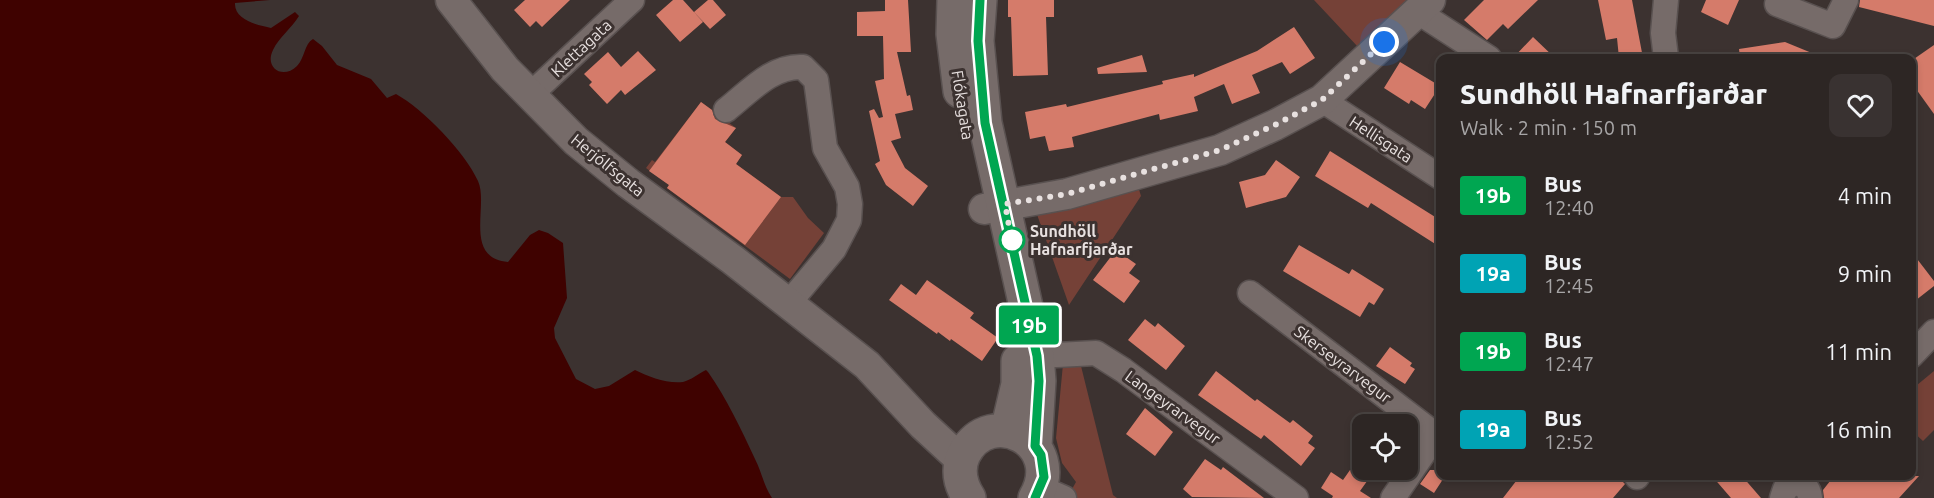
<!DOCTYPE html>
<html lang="en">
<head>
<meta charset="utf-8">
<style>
  :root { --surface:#2d2624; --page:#393231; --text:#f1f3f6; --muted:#a7a5a6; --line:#484341 }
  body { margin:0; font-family:Ubuntu,sans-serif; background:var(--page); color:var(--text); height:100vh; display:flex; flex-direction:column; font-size:22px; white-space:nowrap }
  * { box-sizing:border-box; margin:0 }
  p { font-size:20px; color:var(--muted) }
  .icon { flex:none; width:33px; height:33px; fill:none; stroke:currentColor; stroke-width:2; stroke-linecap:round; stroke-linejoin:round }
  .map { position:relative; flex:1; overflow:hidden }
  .details { position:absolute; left:1436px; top:54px; width:480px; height:426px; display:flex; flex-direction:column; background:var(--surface); border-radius:12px; box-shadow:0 3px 9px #0003,0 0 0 2px var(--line) }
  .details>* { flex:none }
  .badge { padding:0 12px; border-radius:4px; font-size:21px; line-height:39px }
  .controls { position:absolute; left:1352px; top:414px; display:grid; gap:12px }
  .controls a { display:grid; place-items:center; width:66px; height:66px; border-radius:12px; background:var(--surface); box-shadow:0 3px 9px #0003,0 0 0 2px var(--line); font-size:30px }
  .you { position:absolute; width:30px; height:30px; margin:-15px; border:4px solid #fff; border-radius:50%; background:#1a73e8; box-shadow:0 0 0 9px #1a73e833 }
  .map>.badge { position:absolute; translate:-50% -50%; box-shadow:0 0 0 3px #fff }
  .round { display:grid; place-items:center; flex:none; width:63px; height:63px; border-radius:12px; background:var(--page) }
  .summary { display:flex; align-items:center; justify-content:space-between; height:102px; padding:0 24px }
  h1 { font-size:28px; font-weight:800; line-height:45px }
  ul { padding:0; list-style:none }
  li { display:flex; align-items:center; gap:18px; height:78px; padding:0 24px }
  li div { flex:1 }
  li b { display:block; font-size:22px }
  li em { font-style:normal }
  li .badge { min-width:66px; font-weight:700; text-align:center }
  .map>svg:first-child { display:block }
  .green { fill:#754137 }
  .water { fill:#3f0200 }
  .building { fill:#d57b6a }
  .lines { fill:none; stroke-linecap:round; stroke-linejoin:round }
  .minor-casing { stroke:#595150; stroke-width:27 }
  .tertiary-casing { stroke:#595150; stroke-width:33 }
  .secondary-casing { stroke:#595150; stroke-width:36 }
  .minor { stroke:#766b69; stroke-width:24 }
  .tertiary { stroke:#766b69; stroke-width:30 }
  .secondary { stroke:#766b69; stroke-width:33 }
  .line-casing { stroke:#fff; stroke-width:14 }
  .line { stroke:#00a651; stroke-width:9 }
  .walk { stroke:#e8e1e0; stroke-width:6; stroke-dasharray:0 10.8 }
  .stop-dot { fill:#fff; stroke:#00a651; stroke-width:3 }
  .labels { text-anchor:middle; stroke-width:6; stroke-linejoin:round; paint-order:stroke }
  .street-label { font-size:16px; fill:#e8e1e0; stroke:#3c3230 }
  .stop-label { font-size:16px; font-weight:bold; fill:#e8e1e0; stroke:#3c3230; text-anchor:start }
</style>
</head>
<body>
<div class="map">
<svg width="1934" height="498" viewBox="0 0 1934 498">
  <rect width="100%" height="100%" fill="#3c3230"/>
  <path class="green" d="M1314,0H1407L1358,47Z
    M701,102L736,128L725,142L742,155L736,164L781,197H793L808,218L824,233L790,279L667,188L669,185L646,168L652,160L655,162Z
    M1137,183L1141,196L1069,305L1034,206Z
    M1079,358L1113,495L1117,498H1067L1076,482L1062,463L1056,438L1063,364Z
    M1934,371V430L1923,441L1911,430V390Z"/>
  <path class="water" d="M0,0H270L235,3C234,20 257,25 271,28L295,12L299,16C292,28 279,37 273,50C264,68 283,80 297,66C305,58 304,44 313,39L322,46L337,65L371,79L387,98L396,94C423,109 465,152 478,181C489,205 463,258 508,262L530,235L539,230L548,233L563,243L567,298L554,328L555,338L576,379L595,389L609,386L635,370C649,377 667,384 683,382C691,380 698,374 706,370L708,372C727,399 741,429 755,459C762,473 764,486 772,498H0Z"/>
  <path class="building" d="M525,0H570L542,27L536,21L530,27L514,10Z
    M673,0H683L703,22L680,42L656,15Z
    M708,0H713L726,15L710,29L694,12Z
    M885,0H908L911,52H897L907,96L910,95L913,110L895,114L901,138L891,141L905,168L928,186L913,206L886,185L875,164L880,161L869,111L874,109L879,118L883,117L875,81L884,79L883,36H857V12L885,11Z
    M1008,0H1054V17H1046L1048,75L1013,76L1011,17H1008Z
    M1484,0H1538L1508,29L1503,24L1487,40L1464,20Z
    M1598,0H1632L1643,58H1619L1617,38L1606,40Z
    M1706,0H1739L1728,25L1701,12Z
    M1860,0H1934V26L1859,7Z
    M1294,27L1315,58L1290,74L1282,62L1252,75L1260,93L1232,104L1224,84L1194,97L1198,111L1160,120L1159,114L1072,137L1074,147L1049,151L1045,136L1030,139L1025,112L1066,104L1067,107L1163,84L1162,81L1194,74V77L1257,51Z
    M1533,37L1555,58H1513Z
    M1785,42L1824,58H1740L1739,49Z
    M1934,45V114L1911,82V61Z
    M638,51L656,70L625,95L621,90L607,104L589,85L592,82L584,74L608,52L621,67Z
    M1142,55L1147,72L1098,74L1097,68Z
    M1400,62L1440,86L1425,109L1411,100L1409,104L1384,88Z
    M701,102L712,110L715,119L736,128L725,142L742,155L736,164L781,197L745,245L667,188L669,185L649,171Z
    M1330,151L1440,220V247L1371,203L1368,208L1315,176Z
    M1276,160L1300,177L1286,197L1246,208L1239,182L1265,175Z
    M1299,245L1349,274L1352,269L1384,289L1374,305L1369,302L1360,317L1283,271Z
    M1116,250L1136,264L1129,273L1140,281L1124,303L1093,280Z
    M1911,251L1934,281V286L1911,304Z
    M927,280L974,313L970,318L998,338L982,361L951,339L950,341L938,332L937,334L889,300L901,284L916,295Z
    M1145,319L1155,327L1158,323L1185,346L1166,370L1128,340Z
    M1390,347L1412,363L1410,366L1415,369L1405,384L1376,366Z
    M1216,371L1255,401L1257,399L1290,423L1293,420L1313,436L1308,443L1315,448L1301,466L1264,435L1261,439L1198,395Z
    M1145,408L1173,432L1155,456L1126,434Z
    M1205,459L1221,470L1223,467L1264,498L1192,497L1183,489Z
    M1350,470H1375L1360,491L1371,498H1332L1333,496L1321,488L1331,472L1343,480Z
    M1430,470H1437L1440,472V476H1445L1434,493L1420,484Z
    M1520,476H1617L1625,484L1613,498H1503Z
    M1712,476H1742L1761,498H1731Z
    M1834,476H1919L1899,498H1824L1823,490Z"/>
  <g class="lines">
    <defs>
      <path id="minor" d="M1777,4L1833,26L1846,0
        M1418,12L1489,58
        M1666,58L1663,33L1666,0
        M530,95L632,0
        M1322,100L1440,177
        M726,110C749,92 772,65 803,67L816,80L825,148L847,187L850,204L849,220L834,249L788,304
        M1250,293L1436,435
        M1037,356L1096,353L1123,370L1296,498
        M1911,356L1934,332
        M1637,476V477
        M1041,488L1064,498
        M1393,498L1436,435L1440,433
        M1782,498L1785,489L1794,483C1804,484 1809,488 1810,498"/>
      <path id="tertiary" d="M451,0L505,69L576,141L628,183L733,260L867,365L923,425L961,460
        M984,209L1067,194L1220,150L1275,125L1322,100L1430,0"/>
      <path id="secondary" d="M954,0L953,34L960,91
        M980,0L977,41L985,123L1037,356L1039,381L1035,446
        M1007,431L1018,384V361
        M969,498C960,484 957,469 964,454C991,403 1067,443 1035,498"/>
    </defs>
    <use href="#minor" class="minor-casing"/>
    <use href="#tertiary" class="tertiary-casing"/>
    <use href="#secondary" class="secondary-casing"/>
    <use href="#minor" class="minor"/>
    <use href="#tertiary" class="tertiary"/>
    <use href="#secondary" class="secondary"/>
  </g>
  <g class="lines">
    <defs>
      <path id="line" d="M980,0L978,41L985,123L1037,356L1039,381L1035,446L1041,455L1044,477L1035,498"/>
    </defs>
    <use href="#line" class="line-casing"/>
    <use href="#line" class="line"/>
    <path class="walk" d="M1012,240V242L1005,204L1067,194L1220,150L1275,125L1322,100L1384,42"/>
  </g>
  <circle class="stop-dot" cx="1012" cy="240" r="12"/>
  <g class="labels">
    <g class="street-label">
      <text transform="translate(581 48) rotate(-43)" y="6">Klettagata</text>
      <text transform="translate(963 105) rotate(81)" y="6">Flókagata</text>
      <text transform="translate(1381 139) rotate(33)" y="6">Hellisgata</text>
      <text transform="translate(608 165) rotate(39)" y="6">Herjólfsgata</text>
      <text transform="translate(1343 364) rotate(37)" y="6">Skerseyrarvegur</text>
      <text transform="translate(1173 407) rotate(36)" y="6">Langeyrarvegur</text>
    </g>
    <g class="stop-label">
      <text x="1030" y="237">Sundhöll<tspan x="1030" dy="18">Hafnarfjarðar</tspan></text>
    </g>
  </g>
</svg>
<div class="controls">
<a><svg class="icon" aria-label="locate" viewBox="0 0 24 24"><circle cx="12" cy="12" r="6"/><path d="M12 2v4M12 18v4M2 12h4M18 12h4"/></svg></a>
</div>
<div class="you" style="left:1384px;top:42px"></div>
<b class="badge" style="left:1029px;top:325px;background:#00a651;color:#fff">19b</b>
<section class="details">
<div class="summary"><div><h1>Sundhöll Hafnarfjarðar</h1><p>Walk · 2 min · 150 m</p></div><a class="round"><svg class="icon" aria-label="heart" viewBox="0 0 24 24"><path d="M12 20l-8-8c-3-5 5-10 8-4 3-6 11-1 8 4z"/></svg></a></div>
<ul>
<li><span class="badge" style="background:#00a651;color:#fff">19b</span><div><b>Bus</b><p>12:40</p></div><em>4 min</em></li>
<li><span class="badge" style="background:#00a3b4;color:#fff">19a</span><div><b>Bus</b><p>12:45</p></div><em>9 min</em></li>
<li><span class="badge" style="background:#00a651;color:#fff">19b</span><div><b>Bus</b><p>12:47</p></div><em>11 min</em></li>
<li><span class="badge" style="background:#00a3b4;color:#fff">19a</span><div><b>Bus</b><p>12:52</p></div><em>16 min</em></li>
</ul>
</section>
</div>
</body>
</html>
